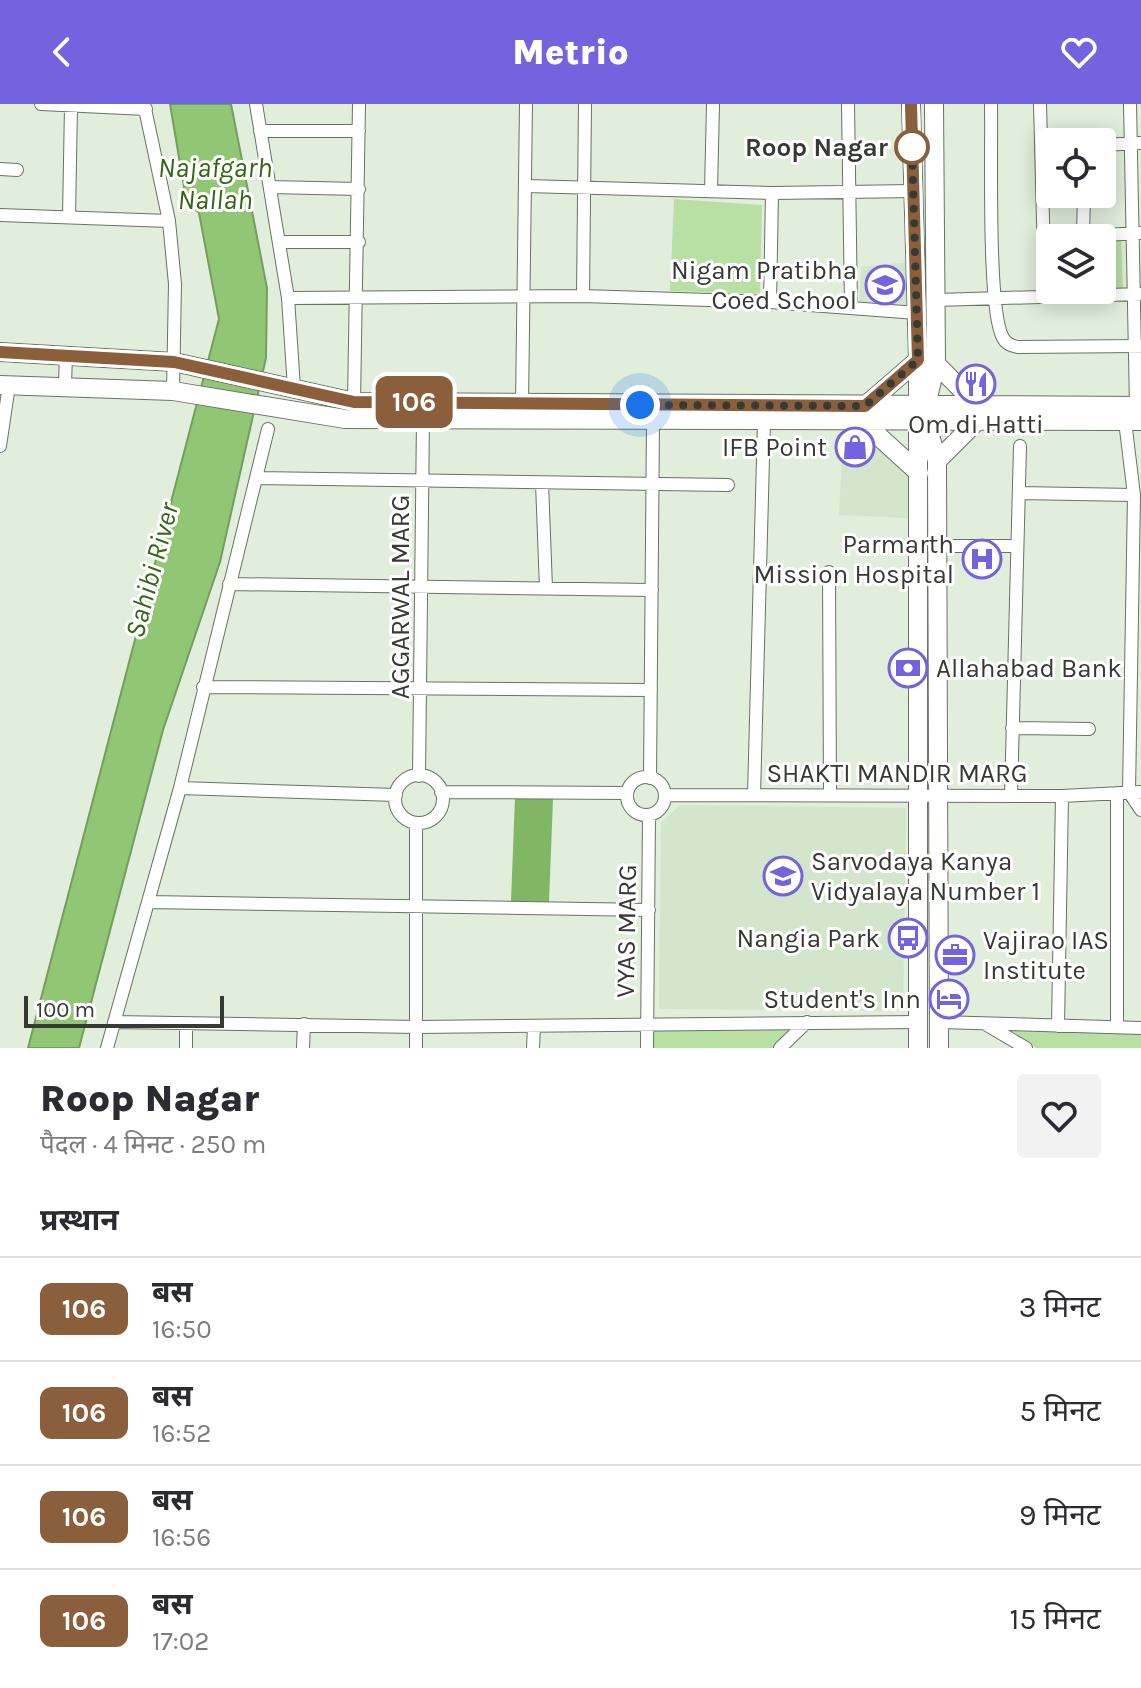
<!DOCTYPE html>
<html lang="hi">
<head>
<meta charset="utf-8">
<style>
  :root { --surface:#fff; --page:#f2f2f3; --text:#2b2b33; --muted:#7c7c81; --line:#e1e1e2; --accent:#7463de }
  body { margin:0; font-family:Karla,"Noto Sans Devanagari",sans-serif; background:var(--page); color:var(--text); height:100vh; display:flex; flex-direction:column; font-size:30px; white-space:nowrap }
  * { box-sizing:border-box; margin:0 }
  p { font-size:26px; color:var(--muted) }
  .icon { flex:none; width:44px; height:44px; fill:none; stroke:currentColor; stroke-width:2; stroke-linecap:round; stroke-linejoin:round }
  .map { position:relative; height:944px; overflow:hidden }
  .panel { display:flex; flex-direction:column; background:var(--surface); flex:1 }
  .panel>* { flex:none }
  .badge { padding:0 16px; border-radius:12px; font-size:28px; line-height:52px }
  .buttons { position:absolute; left:1036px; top:24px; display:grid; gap:16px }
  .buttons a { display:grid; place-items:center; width:80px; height:80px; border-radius:8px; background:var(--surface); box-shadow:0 4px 20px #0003; font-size:40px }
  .scale { position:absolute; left:24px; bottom:20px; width:200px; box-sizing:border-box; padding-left:8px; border:4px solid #353a32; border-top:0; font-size:22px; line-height:28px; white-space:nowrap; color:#353a32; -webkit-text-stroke:6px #fff; paint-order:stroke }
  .you { position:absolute; width:40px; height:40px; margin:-20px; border:6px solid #fff; border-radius:50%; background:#1a73e8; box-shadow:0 0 0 12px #1a73e833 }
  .map>.badge { position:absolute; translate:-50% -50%; box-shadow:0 0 0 4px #fff }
  h2 { padding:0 40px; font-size:30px; line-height:72px }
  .round { display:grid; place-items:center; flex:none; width:84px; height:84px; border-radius:8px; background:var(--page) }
  .summary { display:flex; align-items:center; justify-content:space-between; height:136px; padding:0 40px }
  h1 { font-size:38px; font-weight:800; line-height:60px }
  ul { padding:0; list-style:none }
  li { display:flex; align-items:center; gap:24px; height:104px; padding:0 40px; border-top:2px solid var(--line) }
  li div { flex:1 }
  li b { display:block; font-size:30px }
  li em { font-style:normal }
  li .badge { min-width:88px; font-weight:700; text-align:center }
  header { display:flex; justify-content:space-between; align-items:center; height:104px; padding:0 40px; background:var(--accent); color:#fff; font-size:36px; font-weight:800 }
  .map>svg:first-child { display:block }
  .built { fill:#d3e5cb }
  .green { fill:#b8e0a4 }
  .forest { fill:#81b664 }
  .water { fill:#91c774; stroke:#759d60; stroke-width:2 }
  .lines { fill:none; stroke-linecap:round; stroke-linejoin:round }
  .street-casing { stroke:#687362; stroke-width:14 }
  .secondary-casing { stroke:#687362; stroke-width:20 }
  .street { stroke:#fff; stroke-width:12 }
  .secondary { stroke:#fff; stroke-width:18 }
  .line-casing { stroke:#fff; stroke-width:18 }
  .line { stroke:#8b5e3c; stroke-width:12 }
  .walk { stroke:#353a32; stroke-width:8; stroke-dasharray:0 14.4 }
  .stop-dot { fill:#fff; stroke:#8b5e3c; stroke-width:4 }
  .labels { text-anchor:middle; stroke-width:6; stroke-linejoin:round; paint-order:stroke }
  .stop-label { font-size:26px; font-weight:bold; fill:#353a32; stroke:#fff; text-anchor:end }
  .poi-label { font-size:26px; fill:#353a32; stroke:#fff; text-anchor:end }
  .street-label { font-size:26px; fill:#353a32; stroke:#fff }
  .water-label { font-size:28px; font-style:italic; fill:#356612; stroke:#fff }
</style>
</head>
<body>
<header><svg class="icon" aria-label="back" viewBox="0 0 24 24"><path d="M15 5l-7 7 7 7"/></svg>Metrio<svg class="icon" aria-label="heart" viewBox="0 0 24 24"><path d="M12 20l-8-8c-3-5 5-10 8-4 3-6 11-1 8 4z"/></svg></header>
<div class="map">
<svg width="1141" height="944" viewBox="0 0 1141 944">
  <rect width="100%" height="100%" fill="#e1eedb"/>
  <path class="built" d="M909,158L911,202L859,200L861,163Z
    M871,334L911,371L908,414L839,411L843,335Z
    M680,701L906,704L903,907L659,905L661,719Z"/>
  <path class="green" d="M674,95L762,101L760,190L670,187Z
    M1121,132L1123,185L1049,189L1047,136H1050V186H1102V134Z
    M795,922L773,944H652V927Z
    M1012,927L1141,930V944H1036Z"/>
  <path class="forest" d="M515,694L553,695L549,798L511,797Z"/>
  <path class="water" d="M170,0H231L267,184L266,254L220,458L163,626L79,944H28L219,215L199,109L186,95Z"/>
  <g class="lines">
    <defs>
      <path id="street" d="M41,0L146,5
        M144,0L169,117L175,180L173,287
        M256,0L288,194L294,284
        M848,0L851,204
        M991,0C992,42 987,207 1003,234C1006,240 1012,242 1018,243L1141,242
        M1040,0L1045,193
        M1130,0L1136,302
        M260,27H359
        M1102,41L1141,39
        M0,65L17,66
        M527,82L772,89
        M270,83L359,85
        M711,87L713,0
        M0,111L169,117
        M69,113L71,2
        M1083,131L1084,90
        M1052,134L1140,129
        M279,138H359
        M583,192L585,0
        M288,194L583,192L770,198L772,89L914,87
        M936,196L1141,190
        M770,198L917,209
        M65,281L66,250
        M354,298L359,0
        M522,300L526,0
        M1125,317L1134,391L1129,688L1141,706
        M0,342L9,281
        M256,374L728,381
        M542,379L546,484
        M1019,389L1134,391
        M939,442H1017
        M829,468L830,690
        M229,480L652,486
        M203,583L651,586
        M1012,624L1089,625
        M395 695a24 24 0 1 1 48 0a24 24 0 1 1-48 0Z
        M419,672L423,315
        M627 692a19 19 0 1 1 38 0a19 19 0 1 1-38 0Z
        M650,674L653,317
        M180,684L396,691
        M441,688L626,689
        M1117,689V923
        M665,691L1062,692L1141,688
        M754,691L764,317
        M1011,692L1020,342
        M416,719V944
        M148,798L649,806
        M114,918L417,923L919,918
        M939,918L1141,924
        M987,921L1026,944
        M1058,922L1062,692
        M107,944L180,684L268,325
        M186,944V920
        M303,944L304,920
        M533,944L534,922
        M647,944L649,711
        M780,944L807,918"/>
      <path id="secondary" d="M911,0L918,256V944
        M934,0L936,260L926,302V317L937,357L939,944
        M0,248L174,258L354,298L1141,302
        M936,260L978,302
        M0,281L173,287L345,315L1141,317
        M865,302L918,256
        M862,317L919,369
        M937,357L977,317"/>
    </defs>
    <use href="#street" class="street-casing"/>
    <use href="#secondary" class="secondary-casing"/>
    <use href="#street" class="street"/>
    <use href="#secondary" class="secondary"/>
  </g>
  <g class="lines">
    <defs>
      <path id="line" d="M0,248L174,258L354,298L865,302L918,256L911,0"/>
    </defs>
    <use href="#line" class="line-casing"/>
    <use href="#line" class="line"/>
    <path class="walk" d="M640,301L865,302L918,256L912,43"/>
  </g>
  <defs>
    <symbol id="school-ring" viewBox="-11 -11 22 22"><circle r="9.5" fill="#fff" stroke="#7463de" stroke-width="1.5"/><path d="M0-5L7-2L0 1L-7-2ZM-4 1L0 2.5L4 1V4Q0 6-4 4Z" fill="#7463de"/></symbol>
    <symbol id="restaurant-ring" viewBox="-11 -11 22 22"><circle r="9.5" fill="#fff" stroke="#7463de" stroke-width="1.5"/><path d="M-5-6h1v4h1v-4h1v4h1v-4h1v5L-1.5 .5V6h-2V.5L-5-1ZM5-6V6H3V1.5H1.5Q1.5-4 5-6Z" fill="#7463de"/></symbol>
    <symbol id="shop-ring" viewBox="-11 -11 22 22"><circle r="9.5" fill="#fff" stroke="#7463de" stroke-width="1.5"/><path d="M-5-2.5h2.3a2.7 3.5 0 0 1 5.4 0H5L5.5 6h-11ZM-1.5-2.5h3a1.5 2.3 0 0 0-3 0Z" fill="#7463de"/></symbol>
    <symbol id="hospital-ring" viewBox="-11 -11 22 22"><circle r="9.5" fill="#fff" stroke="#7463de" stroke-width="1.5"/><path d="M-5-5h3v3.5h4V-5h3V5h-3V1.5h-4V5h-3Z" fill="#7463de"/></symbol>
    <symbol id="bank-ring" viewBox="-11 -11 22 22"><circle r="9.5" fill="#fff" stroke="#7463de" stroke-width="1.5"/><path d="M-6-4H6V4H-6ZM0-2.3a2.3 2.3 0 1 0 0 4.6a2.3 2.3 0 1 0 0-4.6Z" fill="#7463de"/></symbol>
    <symbol id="bus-ring" viewBox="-11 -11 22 22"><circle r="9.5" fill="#fff" stroke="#7463de" stroke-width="1.5"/><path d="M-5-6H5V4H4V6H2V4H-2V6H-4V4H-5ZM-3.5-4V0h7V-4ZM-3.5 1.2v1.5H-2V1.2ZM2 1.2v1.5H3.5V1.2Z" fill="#7463de"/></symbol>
    <symbol id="office-ring" viewBox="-11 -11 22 22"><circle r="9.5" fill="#fff" stroke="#7463de" stroke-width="1.5"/><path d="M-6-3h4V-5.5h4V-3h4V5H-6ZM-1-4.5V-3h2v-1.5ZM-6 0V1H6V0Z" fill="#7463de"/></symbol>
    <symbol id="hotel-ring" viewBox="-11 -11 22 22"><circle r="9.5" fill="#fff" stroke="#7463de" stroke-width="1.5"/><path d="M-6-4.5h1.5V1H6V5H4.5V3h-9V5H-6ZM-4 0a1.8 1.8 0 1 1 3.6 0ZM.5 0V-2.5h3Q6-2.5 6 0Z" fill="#7463de"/></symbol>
  </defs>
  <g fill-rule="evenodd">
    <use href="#school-ring" x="863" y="159" width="44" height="44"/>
    <use href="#restaurant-ring" x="954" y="258" width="44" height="44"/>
    <use href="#shop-ring" x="833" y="321" width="44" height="44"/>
    <use href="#hospital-ring" x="960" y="433" width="44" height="44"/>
    <use href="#bank-ring" x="886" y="542" width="44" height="44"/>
    <use href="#school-ring" x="761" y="750" width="44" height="44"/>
    <use href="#bus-ring" x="886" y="812" width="44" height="44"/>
    <use href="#office-ring" x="933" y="829" width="44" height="44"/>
    <use href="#hotel-ring" x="927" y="873" width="44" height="44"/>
  </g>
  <circle class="stop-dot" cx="912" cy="43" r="16"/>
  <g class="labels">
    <g class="stop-label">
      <text x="888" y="52">Roop Nagar</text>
    </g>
    <g class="poi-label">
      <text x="857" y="175">Nigam Pratibha<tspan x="857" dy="30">Coed School</tspan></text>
      <text x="976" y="329" text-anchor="middle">Om di Hatti</text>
      <text x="827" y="352">IFB Point</text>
      <text x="954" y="449">Parmarth<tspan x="954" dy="30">Mission Hospital</tspan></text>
      <text x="936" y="573" text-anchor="start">Allahabad Bank</text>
      <text x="811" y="766" text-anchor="start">Sarvodaya Kanya<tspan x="811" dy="30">Vidyalaya Number 1</tspan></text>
      <text x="880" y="843">Nangia Park</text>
      <text x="983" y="845" text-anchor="start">Vajirao IAS<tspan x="983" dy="30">Institute</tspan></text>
      <text x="921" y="904">Student's Inn</text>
    </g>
    <g class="street-label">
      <text transform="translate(400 493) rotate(-90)" y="9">AGGARWAL MARG</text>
      <text x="897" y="678">SHAKTI MANDIR MARG</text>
      <text transform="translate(626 827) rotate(-89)" y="9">VYAS MARG</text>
    </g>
    <g class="water-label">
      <text x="215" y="73">Najafgarh<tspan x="215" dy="32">Nallah</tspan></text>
      <text transform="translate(151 466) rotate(-75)" y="10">Sahibi River</text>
    </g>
  </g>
</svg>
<div class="buttons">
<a><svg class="icon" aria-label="locate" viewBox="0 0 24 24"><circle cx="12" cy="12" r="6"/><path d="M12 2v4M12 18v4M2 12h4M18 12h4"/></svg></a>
<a><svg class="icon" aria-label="layers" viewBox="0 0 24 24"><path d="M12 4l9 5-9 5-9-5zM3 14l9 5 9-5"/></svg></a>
</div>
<div class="scale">100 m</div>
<div class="you" style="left:640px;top:301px"></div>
<b class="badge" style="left:414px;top:298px;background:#8b5e3c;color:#fff">106</b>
</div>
<section class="panel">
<div class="summary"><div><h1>Roop Nagar</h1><p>पैदल · 4 मिनट · 250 m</p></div><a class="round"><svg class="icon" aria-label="heart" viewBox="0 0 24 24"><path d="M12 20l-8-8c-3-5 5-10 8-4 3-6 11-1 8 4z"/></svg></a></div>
<h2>प्रस्थान</h2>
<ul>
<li><span class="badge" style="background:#8b5e3c;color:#fff">106</span><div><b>बस</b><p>16:50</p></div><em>3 मिनट</em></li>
<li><span class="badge" style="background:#8b5e3c;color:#fff">106</span><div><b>बस</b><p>16:52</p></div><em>5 मिनट</em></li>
<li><span class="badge" style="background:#8b5e3c;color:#fff">106</span><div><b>बस</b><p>16:56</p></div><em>9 मिनट</em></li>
<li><span class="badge" style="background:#8b5e3c;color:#fff">106</span><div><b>बस</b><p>17:02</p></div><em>15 मिनट</em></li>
</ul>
</section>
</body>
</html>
